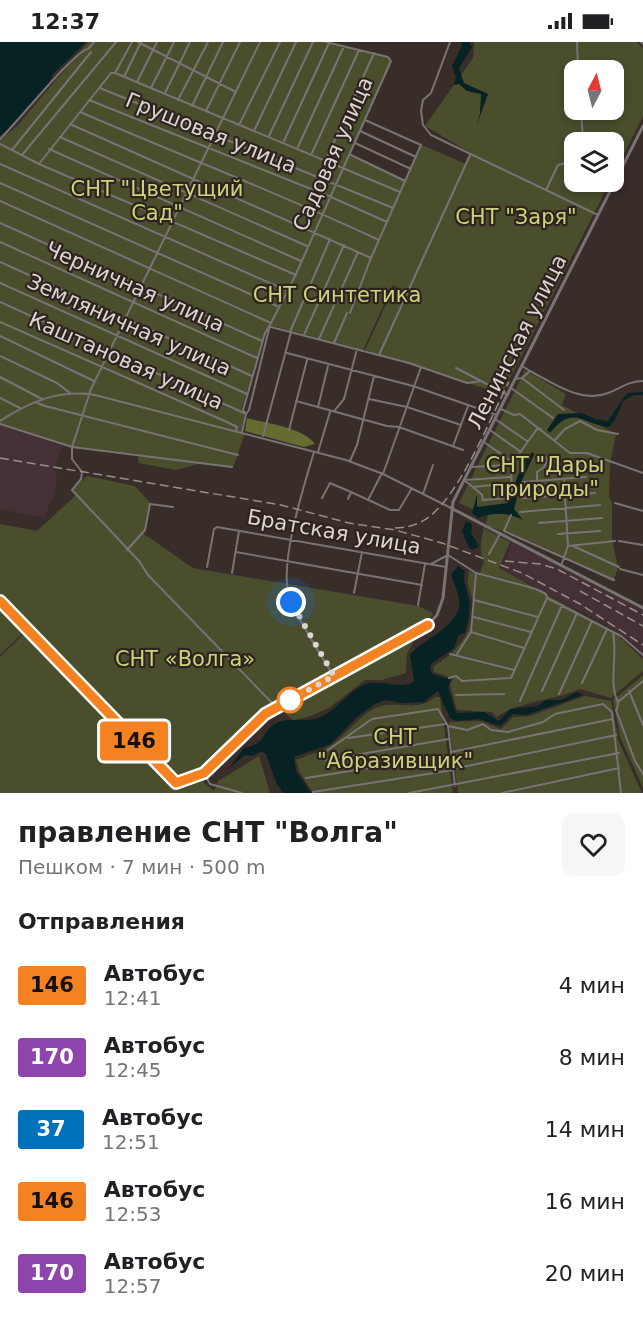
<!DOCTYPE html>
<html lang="ru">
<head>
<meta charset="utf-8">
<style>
  :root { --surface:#fff; --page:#f6f6f6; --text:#202124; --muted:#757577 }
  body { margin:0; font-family:"DejaVu Sans",sans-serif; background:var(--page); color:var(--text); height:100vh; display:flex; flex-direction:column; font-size:22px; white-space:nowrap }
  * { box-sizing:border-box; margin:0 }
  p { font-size:20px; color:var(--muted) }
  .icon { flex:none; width:33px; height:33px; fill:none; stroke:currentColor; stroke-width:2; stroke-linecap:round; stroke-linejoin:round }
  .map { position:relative; height:751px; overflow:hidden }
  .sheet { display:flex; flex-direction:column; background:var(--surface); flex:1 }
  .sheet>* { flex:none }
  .badge { padding:0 12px; border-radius:4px; font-size:21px; line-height:39px }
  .needle { width:39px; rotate:7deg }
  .fabs { position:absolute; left:564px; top:18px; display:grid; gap:12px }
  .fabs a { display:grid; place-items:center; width:60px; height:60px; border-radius:12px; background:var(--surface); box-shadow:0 3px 9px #0003; font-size:30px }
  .you { position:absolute; width:30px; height:30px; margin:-15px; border:4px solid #fff; border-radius:50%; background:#1a73e8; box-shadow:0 0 0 9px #1a73e833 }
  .map>.badge { position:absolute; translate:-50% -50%; box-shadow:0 0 0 3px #fff }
  h2 { padding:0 18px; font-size:22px; line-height:54px }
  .round { display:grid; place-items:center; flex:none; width:63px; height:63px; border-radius:12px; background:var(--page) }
  .overview { display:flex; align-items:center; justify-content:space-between; height:102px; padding:0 18px }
  h1 { font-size:28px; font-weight:800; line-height:45px }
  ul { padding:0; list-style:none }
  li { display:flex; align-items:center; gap:18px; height:72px; padding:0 18px }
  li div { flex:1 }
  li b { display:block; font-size:22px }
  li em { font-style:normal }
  li .badge { min-width:66px; font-weight:700; text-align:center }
  .status { display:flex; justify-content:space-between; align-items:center; height:42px; padding:0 30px; background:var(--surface); direction:ltr }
  .status svg { height:16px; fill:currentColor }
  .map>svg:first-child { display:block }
  .industrial { fill:#453135 }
  .green { fill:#4a4e2d; fill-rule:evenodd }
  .forest { fill:#666b30 }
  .water { fill:#072222 }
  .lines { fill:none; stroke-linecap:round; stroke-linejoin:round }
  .minor { stroke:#797374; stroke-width:2 }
  .tertiary { stroke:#797374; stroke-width:3 }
  .rail { stroke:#978e8b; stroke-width:1.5; stroke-dasharray:9 4.5; stroke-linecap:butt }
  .line-casing { stroke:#fff; stroke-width:14 }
  .line { stroke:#f58220; stroke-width:9 }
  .walk { stroke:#dcd5d2; stroke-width:6; stroke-dasharray:0 10.8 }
  .stop-dot { fill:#fff; stroke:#f58220; stroke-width:3 }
  .labels { text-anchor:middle; stroke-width:4.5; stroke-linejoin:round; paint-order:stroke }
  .street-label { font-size:21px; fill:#dcd5d2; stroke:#2e231f }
  .park-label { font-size:21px; fill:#cbd47b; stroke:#2e231f }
</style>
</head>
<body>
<div class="status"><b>12:37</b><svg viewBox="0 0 49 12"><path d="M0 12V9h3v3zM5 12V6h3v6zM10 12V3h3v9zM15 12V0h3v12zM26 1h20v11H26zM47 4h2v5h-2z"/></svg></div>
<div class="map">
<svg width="643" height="751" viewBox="0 0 643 751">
  <rect width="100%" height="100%" fill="#382d29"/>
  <path class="industrial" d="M0,383L62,404L54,428L57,430L55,449L44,476L0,467Z
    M512,500L643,568V612L631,599L610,585L502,527Z"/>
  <path class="green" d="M88,0H328L389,16L391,20L351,112L406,138L422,103L466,122L471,111L425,84L473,16L474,0H637L643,6V74L614,132V100H574V140H610L502,352L365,308L394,245L399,246L393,243L363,308L270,283L262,299L241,369L245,371L241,389L245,391L233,426L198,422L176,428L138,421L139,412L71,405L0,381V98L18,83ZM574,28H614V68H574Z
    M525,328L566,352L562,363L616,392L610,422L609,454L612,462V497L618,526L613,540L532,500L486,483L485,487L510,500L499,526L614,590L643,617V629L611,656L580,647C552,659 523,658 496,675L492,670L457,668L450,643L453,636L434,630L433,625C457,609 474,592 473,561C472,547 465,548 469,529L479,532L484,520C477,504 483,490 488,474L459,461Z
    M87,434L135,444L151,462L144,492L193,526L418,564L433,571L427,581L410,591L412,603L407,611L406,631L382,638H365L329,666L308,675L293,678L276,663C240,686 217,726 177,740L0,558V482L37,489L75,454L71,448Z
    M0,560L26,588L0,613Z
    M27,589L176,742L199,736L214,749L218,739L259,714L270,751H0V615Z
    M643,633V746L620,695L613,658Z
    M585,654L611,659L619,700L642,751H458L449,680L480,679L501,687L513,675L530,674Z
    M435,655H440L453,751H313L300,731L296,718C308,713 324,709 334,701C347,691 359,675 373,667C394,656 417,672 435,655Z"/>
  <path class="forest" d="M247,376C267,382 302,385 315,402L304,405L245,389Z"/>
  <path class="water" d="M0,0H86L53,32L47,45L15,82L0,94Z
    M461,0H469L472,5L459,26L464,41L488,52L476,85L480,72L481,52L467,49L459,42L454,43L456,35L452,24L462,4Z
    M643,350V353H634L623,359L615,378L609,385C581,382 573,362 550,391L547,388L558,372L582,371L595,377L608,379L627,351Z
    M533,410L534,413L521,440L514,467L523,478C507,470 494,470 478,476L472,471L477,453V465L508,461L524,417Z
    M466,479L472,482L471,491L479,504L473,508L469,506L462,489Z
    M458,524L465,529C462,540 467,547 469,557C471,569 468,580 465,591L459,593L454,606L431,622L430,628L433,632L451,638L448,645L456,671L484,670L499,679L510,667L537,664L546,658H562L577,650L583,653L526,673L513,672L500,684L479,677L456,679L450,676L438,649L424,660L402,661L386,658L375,662L357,675L331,702L294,715L296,729L311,751H283L276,740L266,712L261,709L253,714L245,713L229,726L244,706C268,701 260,691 275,682C288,674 306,682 321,675C337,668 349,648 366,642C381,637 397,647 412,641L414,637L410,613C423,597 455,587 459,564C461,554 453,541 451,532Z"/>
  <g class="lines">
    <path class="minor" d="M138,0L236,50
      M260,0L91,347L72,405V417L82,430L81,437L72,448L139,519L148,533L276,665
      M450,0L431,51L423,58L421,69L423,83L431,93L598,173
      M577,0L578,28
      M641,0L643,2
      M115,31L400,150
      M124,35L141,0
      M137,40L157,0
      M100,46L393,166
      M151,46L174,0
      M165,51L190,0
      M89,58L331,155L387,180
      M178,58L208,0
      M192,64L223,0
      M581,68L583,100
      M206,69L240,0
      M80,70C180,113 281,152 379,198
      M70,82L371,216
      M239,83L280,0
      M254,89L296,0
      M360,89L416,115
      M269,94L313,0
      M60,95L307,204
      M0,97C16,82 75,8 88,7L94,0
      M284,99L329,1
      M355,101L411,127
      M0,102L39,122L296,233
      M298,105L344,4
      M49,107L301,219
      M12,108L91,10
      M312,111L359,8
      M22,113L116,0
      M351,113L405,139
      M614,116L623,123
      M326,118L374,11
      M0,122L288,249
      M39,122L111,31H115L132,0
      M0,141L277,264
      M546,148L558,123L574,119
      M0,159L271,281
      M0,181L262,299
      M0,200L257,316
      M0,220L252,334
      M0,241L247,352
      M0,260L244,371
      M350,271L371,216L421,103L365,78
      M0,280L227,380L237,385L236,389
      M271,285L409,321L467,341L482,339
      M290,290L330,197
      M304,293L344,203
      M0,294L94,339
      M319,297L358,210
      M334,301L347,271
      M287,311L413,344L497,373
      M379,313L470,113
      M0,314L57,341L70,351
      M456,326L508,353
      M530,329C553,341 582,362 608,351C621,346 629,339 643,339
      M0,335L42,357
      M522,336L530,329L522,324
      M516,337L522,336L564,368
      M511,346L553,376
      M0,356L20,366
      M369,357L407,365L461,383
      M296,359L387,384L399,385L463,408
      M35,360L45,364L238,413
      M318,365L328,324
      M501,367L514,373L520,372L570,411H587L643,431
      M335,368L344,357L357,307
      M246,372L249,368L270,283L296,232L391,19L388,15L326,0
      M495,377L527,399
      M0,379C29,360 59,347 95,353L346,418L383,432L451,466
      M0,382L72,405L232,425
      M289,388L307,318
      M490,388L521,410
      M242,390L246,372L243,368L265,291L270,283
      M263,394L291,290
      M555,398L565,387L580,379L597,388L618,392
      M484,400L514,421
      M453,404L468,364
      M314,410C304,444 279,520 289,554C295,574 322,614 334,635
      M318,410L330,370
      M542,413L548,417
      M350,419L357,403L374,334
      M472,425L511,423
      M383,432L421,325
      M464,438L473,445L512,441
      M464,438L511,435
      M537,439V430L544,425L548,417L564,423
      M523,440L586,435
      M473,445L482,453L483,458L507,456L512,449L511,423L537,387H541
      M423,452L433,423
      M322,456L330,441L351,450
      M522,456L595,451
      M348,457L351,450L390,468H399L412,446
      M368,458L382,431
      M615,461L643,469
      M520,470L600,463
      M511,473L504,489L614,538
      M539,481L602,476
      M558,492L600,489
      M619,499L643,503
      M568,504L615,499
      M573,504L619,525
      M127,508L145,488L150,462L173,465
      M236,510L422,543
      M489,512L500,492
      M431,522L448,513L476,531L536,547L546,552L547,556L621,594L643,613
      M561,524L568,504L564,437
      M207,525L214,487L217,485L446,525
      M620,527L643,533
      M232,531L239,489
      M354,551L362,510
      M474,558L538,575
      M0,559L176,741L204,731L210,742L242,751
      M418,563L425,522
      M474,575L531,590
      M471,590L524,606
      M613,591C618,613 608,641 618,660
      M450,612L514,628
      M457,612L471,590L476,531
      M449,636L456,634L462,639L511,636L547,556
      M582,641L607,587
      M542,649L577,571
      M629,649L643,683
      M559,652L592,579
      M456,653L504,652
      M520,659L562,563
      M617,667L618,660L643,639
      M616,668L635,719L643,732
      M448,684L455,744
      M348,696L446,682
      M451,710L613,677
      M321,713L372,677L438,667L448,684L467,688L483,682L491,688L508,690L543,680L555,672L603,662L612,670L621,751
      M326,718L449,697
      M453,727L616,693
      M306,736L451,713
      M313,750L453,728
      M409,751L619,711
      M502,751L619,726"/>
    <path class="tertiary" d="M451,466L643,566
      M204,731L265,672L428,583L437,573L443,556L453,460L643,84"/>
    <path class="rail" d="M0,416L281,463L349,481L395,488L442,501L522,531L580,562L643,603
      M395,486C407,486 420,482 429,475C462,449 489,378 509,340
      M505,519L540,522L557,527L643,573
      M580,549L643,584"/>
  </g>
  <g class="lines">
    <defs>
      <path id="line" d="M0,559L176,741L204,731L265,672L428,583"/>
    </defs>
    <use href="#line" class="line-casing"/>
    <use href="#line" class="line"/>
    <path class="walk" d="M290,658L334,634L291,560"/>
  </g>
  <circle class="stop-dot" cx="290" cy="658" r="12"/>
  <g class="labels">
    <g class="street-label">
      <text transform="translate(211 91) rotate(22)" y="7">Грушовая улица</text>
      <text transform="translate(333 112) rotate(-66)" y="7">Садовая улица</text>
      <text transform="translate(135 245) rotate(24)" y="7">Черничная улица</text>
      <text transform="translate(129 283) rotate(24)" y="7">Земляничная улица</text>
      <text transform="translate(517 300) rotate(-63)" y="7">Ленинская улица</text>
      <text transform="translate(126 319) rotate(24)" y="7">Каштановая улица</text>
      <text transform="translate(334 490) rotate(10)" y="7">Братская улица</text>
    </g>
    <g class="park-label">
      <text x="157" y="154">СНТ "Цветущий<tspan x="157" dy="24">Сад"</tspan></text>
      <text x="516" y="182">СНТ "Заря"</text>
      <text x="337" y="260">СНТ Синтетика</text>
      <text x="545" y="430">СНТ "Дары<tspan x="545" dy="24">природы"</tspan></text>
      <text x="185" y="624">СНТ «Волга»</text>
      <text x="395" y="702">СНТ<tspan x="395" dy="24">"Абразивщик"</tspan></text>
    </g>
  </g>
</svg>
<div class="fabs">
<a><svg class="needle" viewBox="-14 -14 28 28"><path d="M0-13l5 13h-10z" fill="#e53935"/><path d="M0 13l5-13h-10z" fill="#757577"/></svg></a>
<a><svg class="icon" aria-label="layers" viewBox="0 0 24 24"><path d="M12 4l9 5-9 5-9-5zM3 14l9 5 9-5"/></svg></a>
</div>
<div class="you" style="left:291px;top:560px"></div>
<b class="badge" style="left:134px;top:699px;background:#f58220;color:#111">146</b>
</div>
<section class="sheet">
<div class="overview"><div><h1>правление СНТ &quot;Волга&quot;</h1><p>Пешком · 7 мин · 500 m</p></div><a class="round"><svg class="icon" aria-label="heart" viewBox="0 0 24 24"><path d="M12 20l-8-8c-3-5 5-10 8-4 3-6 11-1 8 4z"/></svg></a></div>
<h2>Отправления</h2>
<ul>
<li><span class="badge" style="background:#f58220;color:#111">146</span><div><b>Автобус</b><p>12:41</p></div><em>4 мин</em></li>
<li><span class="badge" style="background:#8e44ad;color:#fff">170</span><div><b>Автобус</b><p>12:45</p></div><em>8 мин</em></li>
<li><span class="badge" style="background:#0072bc;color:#fff">37</span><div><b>Автобус</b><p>12:51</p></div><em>14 мин</em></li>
<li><span class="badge" style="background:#f58220;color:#111">146</span><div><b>Автобус</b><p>12:53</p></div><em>16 мин</em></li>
<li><span class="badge" style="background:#8e44ad;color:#fff">170</span><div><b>Автобус</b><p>12:57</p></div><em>20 мин</em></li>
</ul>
</section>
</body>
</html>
